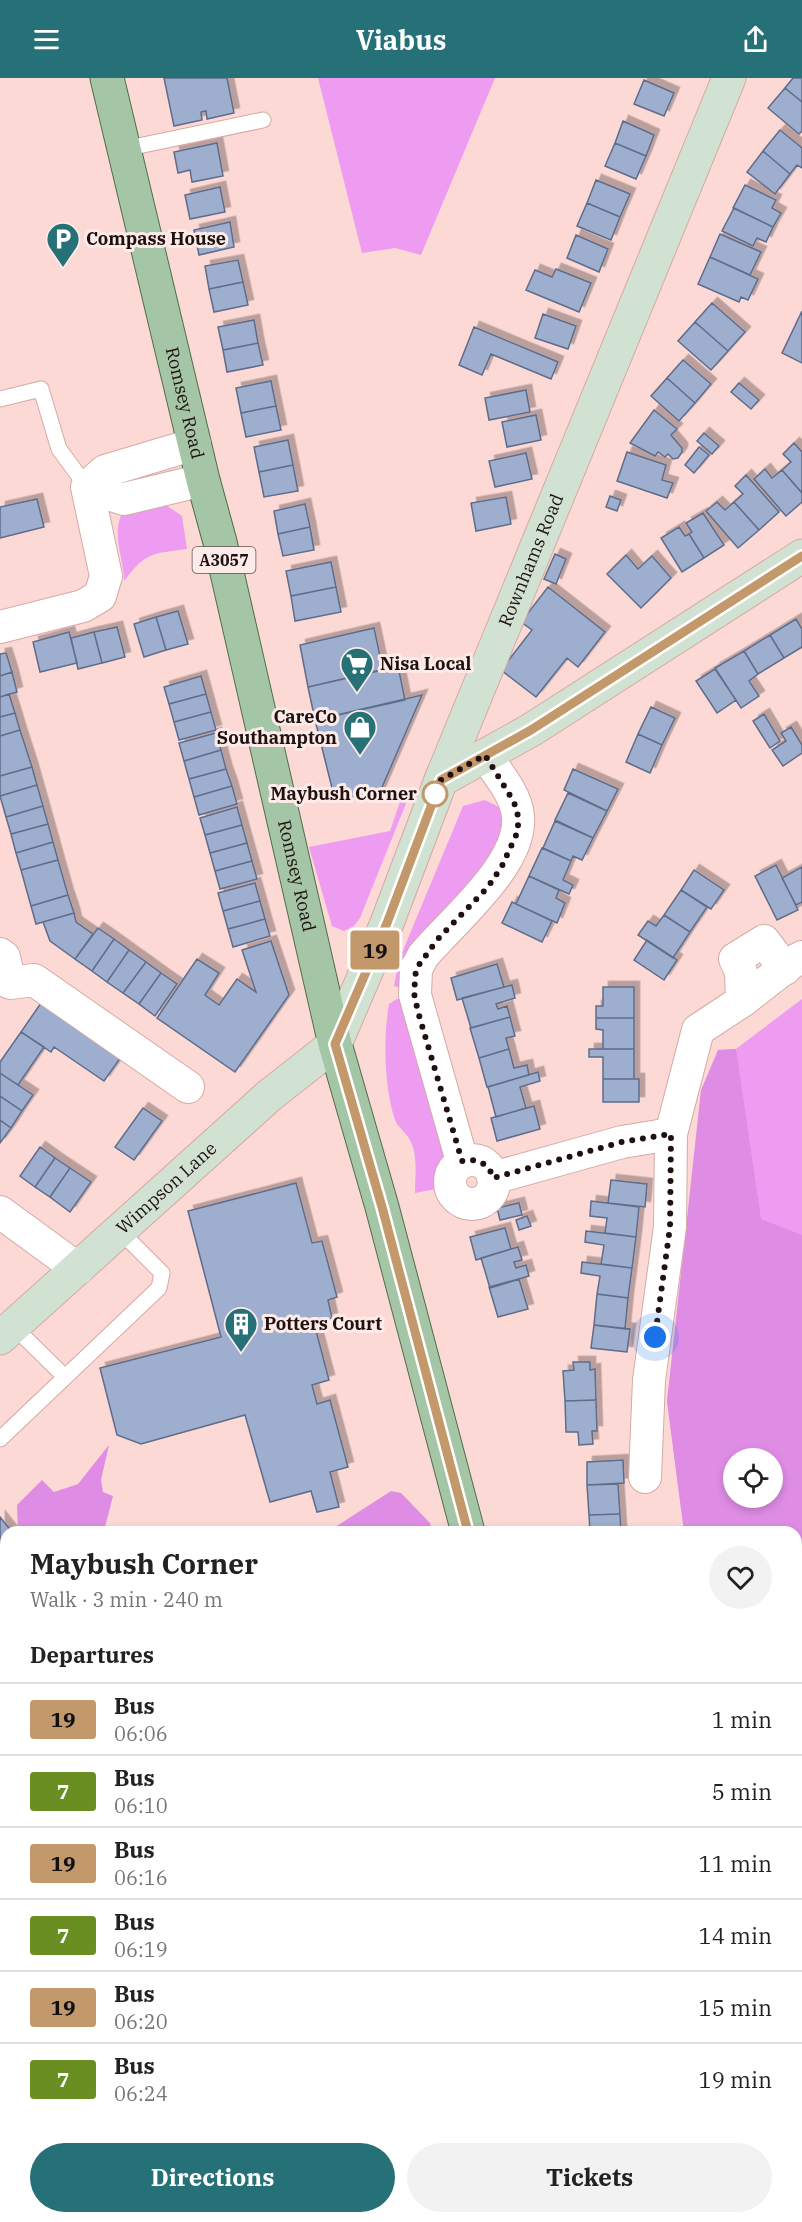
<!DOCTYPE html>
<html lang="en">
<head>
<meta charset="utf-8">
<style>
  :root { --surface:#fff; --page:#f2f2f2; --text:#222; --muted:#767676; --line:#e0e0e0; --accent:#267078 }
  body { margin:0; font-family:"IBM Plex Serif",serif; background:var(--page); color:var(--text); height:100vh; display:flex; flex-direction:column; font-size:22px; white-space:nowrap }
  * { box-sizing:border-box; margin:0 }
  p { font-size:20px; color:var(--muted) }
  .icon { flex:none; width:33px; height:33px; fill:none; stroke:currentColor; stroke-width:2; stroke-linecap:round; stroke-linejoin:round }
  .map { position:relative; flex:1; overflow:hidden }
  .sheet { position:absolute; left:0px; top:1448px; width:802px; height:698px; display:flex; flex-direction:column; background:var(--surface); border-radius:18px 18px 0 0; box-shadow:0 3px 9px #0003 }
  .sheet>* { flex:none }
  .badge { padding:0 12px; border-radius:4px; font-size:21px; line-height:39px }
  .fabs { position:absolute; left:723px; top:1370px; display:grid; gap:12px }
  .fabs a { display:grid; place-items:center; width:60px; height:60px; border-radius:50%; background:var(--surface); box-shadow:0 3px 9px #0003; font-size:30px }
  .you { position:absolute; width:30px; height:30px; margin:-15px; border:4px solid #fff; border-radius:50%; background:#1a73e8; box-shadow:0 0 0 9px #1a73e833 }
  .map>.badge { position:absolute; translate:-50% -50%; box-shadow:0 0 0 3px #fff }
  h2 { padding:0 30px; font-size:22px; line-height:54px }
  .round { display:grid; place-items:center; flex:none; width:63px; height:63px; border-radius:32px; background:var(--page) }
  .head { display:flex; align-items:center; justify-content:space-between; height:102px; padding:0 30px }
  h1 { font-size:28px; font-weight:800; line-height:45px }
  .cta { display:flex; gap:12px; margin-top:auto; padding:12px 30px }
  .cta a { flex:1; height:69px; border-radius:36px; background:var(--accent); color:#fff; font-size:24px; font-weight:800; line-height:69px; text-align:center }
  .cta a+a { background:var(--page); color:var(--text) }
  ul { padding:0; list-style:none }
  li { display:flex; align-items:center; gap:18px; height:72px; padding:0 30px; border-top:2px solid var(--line) }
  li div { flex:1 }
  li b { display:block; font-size:22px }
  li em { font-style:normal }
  li .badge { min-width:66px; font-weight:700; text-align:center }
  header { display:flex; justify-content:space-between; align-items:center; height:78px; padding:0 30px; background:var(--accent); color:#fff; font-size:27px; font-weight:800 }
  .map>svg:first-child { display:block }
  .green { fill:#ed9cf2; fill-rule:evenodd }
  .forest { fill:#df8ce5; fill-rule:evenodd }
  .building { fill:#9eaecf; stroke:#5e6c8a; stroke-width:1.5; filter:url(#shadow) }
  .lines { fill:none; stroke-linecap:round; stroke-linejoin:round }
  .lane-casing { stroke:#d4aaa5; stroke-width:17 }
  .street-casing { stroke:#d4aaa5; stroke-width:34 }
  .secondary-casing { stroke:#d4aaa5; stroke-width:35 }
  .primary-casing { stroke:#4f6e4a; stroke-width:35 }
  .lane { stroke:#fff; stroke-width:15 }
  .street { stroke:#fff; stroke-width:32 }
  .secondary { stroke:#d2e2d2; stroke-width:33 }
  .primary { stroke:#a5c6a6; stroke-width:33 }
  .line-casing { stroke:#fff; stroke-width:14 }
  .line { stroke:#c3986a; stroke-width:9 }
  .walk { stroke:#1f110f; stroke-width:6; stroke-dasharray:0 10.8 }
  .stop-dot { fill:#fff; stroke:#c3986a; stroke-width:3 }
  .labels { text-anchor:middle; stroke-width:6; stroke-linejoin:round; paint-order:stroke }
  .shield { fill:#fdebe9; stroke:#625250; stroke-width:1.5 }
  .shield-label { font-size:16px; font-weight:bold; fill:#1f110f }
  .poi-label { font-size:18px; font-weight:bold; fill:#1f110f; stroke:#fdebe9; text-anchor:start }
  .street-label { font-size:18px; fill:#1f110f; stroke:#fdebe9 }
  .stop-label { font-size:18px; font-weight:bold; fill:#1f110f; stroke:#fdebe9; text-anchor:end }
</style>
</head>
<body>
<header><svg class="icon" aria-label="menu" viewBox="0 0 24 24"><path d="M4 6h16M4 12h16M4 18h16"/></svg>Viabus<svg class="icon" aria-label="share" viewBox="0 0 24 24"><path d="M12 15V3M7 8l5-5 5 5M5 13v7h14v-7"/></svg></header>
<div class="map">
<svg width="802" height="2144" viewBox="0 0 802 2144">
  <defs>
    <filter id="shadow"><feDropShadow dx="5.5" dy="-5.5" stdDeviation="0" flood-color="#0004"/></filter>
  </defs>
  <rect width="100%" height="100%" fill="#fdd9d5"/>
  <path class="green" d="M318,0H495L421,177L395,170L362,175Z
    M166,427L182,438L187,471C152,476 147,473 124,503C124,482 112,458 121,438Z
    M401,721L407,723L360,840L354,848L344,853L332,848L309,769L390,753Z
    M485,722L503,731L508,751L400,910L394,908L399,882L463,728Z
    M397,921H403L446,1077L436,1103V1111L415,1115C415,1099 418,1080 411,1064C408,1056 398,1050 395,1042C384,1008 383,960 389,926Z
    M802,921V1669L796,1652V1454H684L667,1323L691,1123L718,972L736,971ZM734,1380H772V1419H734Z"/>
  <path class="forest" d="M736,971L761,1141L802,1157V1521L797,1509L796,1454L684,1453L667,1323L701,1012L718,972ZM734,1380H772V1419H734Z
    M109,1367L101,1402L103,1414L113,1418L104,1453H18L17,1427L42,1402L54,1414L78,1406Z
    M391,1413L401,1415L430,1445L432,1453H329Z"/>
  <path class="building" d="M164,0H227L234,35L207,41L206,33L201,34L202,42L174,48Z
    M793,0H802V24L785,10Z
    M644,2L674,15L664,38L634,26Z
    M785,10L802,24V53L799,56L768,30Z
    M623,43L654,57L646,78L615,65Z
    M780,52L802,70V90L797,87L790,96L763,73Z
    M217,65L223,98L192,104L190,92L178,95L174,74Z
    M615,65L646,78L636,101L605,88Z
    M763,73L790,96L775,116L747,94Z
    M596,102L630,116L620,139L587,125Z
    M745,107L776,122L772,130L781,135L773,149L733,130Z
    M220,109L225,134L190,141L185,117Z
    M587,125L620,139L611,162L577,148Z
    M734,130L773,149L766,164L757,160L753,168L722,153Z
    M230,144L234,169L199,177L194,152Z
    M720,156L761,174L750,197L710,179Z
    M576,157L608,171L599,194L567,180Z
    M710,179L758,201L748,222L741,219L739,224L698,206Z
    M238,182L243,204L209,211L205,188Z
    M556,191L591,205L579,234L526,212L535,192L552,199Z
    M243,204L248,227L214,234L209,211Z
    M712,225L745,254L728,273L695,244Z
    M802,233V285L782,275Z
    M543,236L576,248L568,271L535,260Z
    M254,242L258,265L223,272L218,249Z
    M695,244L728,273L711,292L678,263Z
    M474,249L558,284L551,301L491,276L482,297L459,287Z
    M258,265L263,287L227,294L223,272Z
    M683,282L711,306L695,325L667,300Z
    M667,300L695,325L679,343L651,318Z
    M271,303L276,328L241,335L236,310Z
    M739,305L759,322L751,331L731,314Z
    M526,312L530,334L489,342L485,320Z
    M276,328L281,352L246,359L241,335Z
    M654,332L677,351L671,357L682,370V374L678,380L673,381L668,376L665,379L658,374L655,378L630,365Z
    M536,337L541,362L507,369L502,344Z
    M704,355L719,368L712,376L697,363Z
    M288,362L293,387L259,394L254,369Z
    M794,365L802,374V415L782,392L791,384L783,376Z
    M699,369L709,377L694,395L685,387Z
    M627,374L666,387L662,402L673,405L667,420L617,403Z
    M526,375L532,401L495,409L489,383Z
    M293,387L298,413L264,419L259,394Z
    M765,391L772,400L782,392L802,415V424L786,438L754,401Z
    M746,397L779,434L759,452L734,424L743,416L735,408Z
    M610,418L621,422L617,433L606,429Z
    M506,419L511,446L476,453L471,425Z
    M37,421L44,449L0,460V429Z
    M717,424L725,432L734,424L759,452L738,470L706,433Z
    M305,426L310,449L278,456L274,433Z
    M703,435L724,467L704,480L689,456L692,454L686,445Z
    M310,449L314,472L283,478L278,456Z
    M679,449L685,458L689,456L704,480L682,494L661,460Z
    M555,476L566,481L556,506L544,501Z
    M626,477L638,491L652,478L671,500L641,530L607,496Z
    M331,484L336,509L291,518L286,493Z
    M336,509L341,534L295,543L291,518Z
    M548,509L605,554L578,589L567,580L536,619L501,592L532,552L521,544Z
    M178,533L188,566L166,572L156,539Z
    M156,539L166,572L144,579L134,546Z
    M796,541L802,551V569L784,580L770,557Z
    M117,549L125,579L102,585L94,554Z
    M374,550L383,592L308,609L300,567Z
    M69,554L77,585L40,594L33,564Z
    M94,554L102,585L78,591L71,560Z
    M770,557L784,580L758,596L744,573Z
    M744,573L758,596L749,603L759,618L741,630L715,590Z
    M6,575L12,594L0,598V576Z
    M398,588L405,622L315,642L308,609Z
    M715,591L736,622L717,635L696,603Z
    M12,594L17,614L0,619V598Z
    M201,598L206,616L169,626L164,609Z
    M9,616L15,635L0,639V619Z
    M206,616L211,634L174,644L169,626Z
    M422,617L380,714L335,722L315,642Z
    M651,629L675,640L662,667L638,656Z
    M211,634L216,652L179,662L174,644Z
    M15,635L20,652L0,658V639Z
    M764,636L780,663L770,670L753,643Z
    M791,649L802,667V675L783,688L772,672L786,663L781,655Z
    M20,652L32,689L0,698V658Z
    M216,655L221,672L184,683L179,665Z
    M638,656L662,667L650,695L626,684Z
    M221,672L226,691L189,701L184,683Z
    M32,689L37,707L0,718V698Z
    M226,691L232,708L194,719L189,701Z
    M573,691L618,711L607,733L564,712Z
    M37,707L43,728L6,739L0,718Z
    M232,708L237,726L199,737L194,719Z
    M568,715L607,733L593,760L555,742Z
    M43,728L48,746L11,756L6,739Z
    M237,729L242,747L205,757L200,740Z
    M555,743L593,760L582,782L573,778L571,783L543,770Z
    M48,746L53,764L16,775L11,756Z
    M242,747L247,765L210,775L205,757Z
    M53,764L58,782L21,792L16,775Z
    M247,765L252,783L215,793L210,775Z
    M542,770L571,783L563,802L573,807L569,816L529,798Z
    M58,782L68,817L31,828L21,792Z
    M252,783L257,801L220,811L215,793Z
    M776,787L798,832L777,842L755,798Z
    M802,789V824L796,827L782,800Z
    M694,792L724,812L711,831L681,812Z
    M529,798L559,812L556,820L565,825L557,845L516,826Z
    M255,805L260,823L223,833L218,815Z
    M681,812L707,829L690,854L664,837Z
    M68,817L74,835L36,846L31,828Z
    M260,823L265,841L228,851L223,833Z
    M512,824L552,843L542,864L502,845Z
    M74,835L76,844L93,856L75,881L50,863L43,844Z
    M664,837L690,854L673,880L638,857L648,843L656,848Z
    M265,841L270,858L233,869L228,851Z
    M98,850L114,861L92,893L75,881Z
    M114,861L129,872L107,904L92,893Z
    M647,862L677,882L664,902L634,882Z
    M271,863L289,917L235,994L157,940L197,881L219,895L205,917L219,927L237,901L256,914L242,872Z
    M129,872L146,884L123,915L107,904Z
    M146,884L161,895L139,926L123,915Z
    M497,886L504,909L457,922L451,900Z
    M161,895L177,906L155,938L139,926Z
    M512,907L515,920L496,926L498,931L507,928L510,939L471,950L462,920Z
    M603,909H634V940H596V928H603Z
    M41,925L121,979L104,1003L54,969L51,974L21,954Z
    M510,939L515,958L506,960L509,971L479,980L470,950Z
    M596,940H634V971H603V952L596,951Z
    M21,954L44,969L18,1007L0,995V984Z
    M509,971L514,990L527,987L529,997L487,1009L479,980Z
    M589,971H634V1001H603V979H589Z
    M538,994L540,1003L520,1009L526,1030L496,1039L488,1009Z
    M0,995L33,1017L22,1033L0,1018Z
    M603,1001H639V1024H603Z
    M0,1018L22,1033L11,1050L0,1042Z
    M534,1028L540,1051L497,1063L491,1040Z
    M143,1030L162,1043L134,1082L115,1069Z
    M0,1042L11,1050L0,1065Z
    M40,1069L55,1080L35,1109L20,1098Z
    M55,1080L70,1090L50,1119L35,1109Z
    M70,1090L91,1104L70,1134L50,1119Z
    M611,1102L647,1106L645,1129L608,1125Z
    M296,1105L312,1165L322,1163L337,1219L328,1222L332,1240L314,1245L329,1302L312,1307L317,1326L330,1322L348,1389L330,1394L339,1429L317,1434L311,1413L270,1424L245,1337L141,1366L117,1357L100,1290L221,1259L188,1133Z
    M591,1123L639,1129L636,1159L605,1155L607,1140L590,1138Z
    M519,1125L522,1137L500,1142L497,1130Z
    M527,1138L531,1148L519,1152L516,1142Z
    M505,1150L511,1171L476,1182L470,1159Z
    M586,1153L636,1159L632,1190L601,1186L604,1167L585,1164Z
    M518,1169L522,1182L514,1184L516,1190L526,1187L529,1198L490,1210L481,1180Z
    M582,1184L632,1190L628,1220L597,1216L600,1198L581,1195Z
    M519,1201L528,1231L498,1239L489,1209Z
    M597,1216L628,1220L625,1251L594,1247Z
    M594,1247L630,1251L627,1274L591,1270Z
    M573,1284H590V1292L595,1291L596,1322L565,1323L563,1293L574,1292Z
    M596,1322L597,1353H592L593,1366L579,1367L578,1354H566L565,1323Z
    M623,1382L624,1405L587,1407V1384Z
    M618,1406L620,1436L589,1437L587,1407Z
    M620,1436L621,1454H590L589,1437Z
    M0,1439L12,1454H6V1466L0,1471Z
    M0,1786L6,1788V1808L4,1814L0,1813Z
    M802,1811V1846L796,1848V1813Z
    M797,2115L802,2124V2138L791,2144H762L759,2139H796Z
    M590,2139H639L640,2142L636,2144H583Z"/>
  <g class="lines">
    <defs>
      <path id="lane" d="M124,71L263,42
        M0,321L41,311L59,371L87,409
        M13,1248L65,1299
        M0,1361L159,1210L162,1195L120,1153
        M796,1711L802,1729
        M0,1902L6,1901
        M532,2139L533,2144"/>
      <path id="street" d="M87,409L124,421L203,402
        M87,409L105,393L195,366
        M0,549L83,528L100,518L106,498L87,409
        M0,876L4,879L10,905L34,902L188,1009
        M742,923L741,894L735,881L764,863L785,891
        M450 1104a22 22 0 1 1 44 0a22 22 0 1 1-44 0Z
        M462,1083L415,917L416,891L423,878C451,844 523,786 518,738C516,716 497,695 485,677
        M493,1100L622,1064L671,1056L698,952L742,923L791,885L802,879
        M0,1134L78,1191
        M645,1399L649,1302L670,1149L671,1056
        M0,1731L6,1729
        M87,2144L100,2139"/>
      <g id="secondary">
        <path d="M441,702L531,652L802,478"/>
        <path id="s1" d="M0,1260L270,1017L335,966L387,845L441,702L729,0"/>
      </g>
      <g id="primary">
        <path id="s2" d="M107,0L203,402L220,464L335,966L382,1129L468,1454"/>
        <path d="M694,2139L696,2144"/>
      </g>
    </defs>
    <use href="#lane" class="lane-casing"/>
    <use href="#street" class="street-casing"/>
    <use href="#secondary" class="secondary-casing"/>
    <use href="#primary" class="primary-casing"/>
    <use href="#lane" class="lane"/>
    <use href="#street" class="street"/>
    <use href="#secondary" class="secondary"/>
    <use href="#primary" class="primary"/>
  </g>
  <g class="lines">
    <defs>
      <path id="line" d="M468,1454L382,1129L335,966L387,845L441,702L531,652L802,478"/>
    </defs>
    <use href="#line" class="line-casing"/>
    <use href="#line" class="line"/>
    <path class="walk" d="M435,716L434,719L441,702L485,677L514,724L518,738V753L502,788L488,809L437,862L416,891L414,915L418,934L462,1083C477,1080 489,1085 493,1100L622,1064L671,1056L670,1149L655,1259"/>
  </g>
  <defs>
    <symbol id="parking-pin" viewBox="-11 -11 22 30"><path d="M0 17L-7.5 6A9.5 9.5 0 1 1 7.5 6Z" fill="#267078" stroke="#fdebe9"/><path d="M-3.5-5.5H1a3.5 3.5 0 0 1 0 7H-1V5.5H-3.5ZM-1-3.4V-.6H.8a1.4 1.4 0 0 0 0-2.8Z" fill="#fff"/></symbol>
    <symbol id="supermarket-pin" viewBox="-11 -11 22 30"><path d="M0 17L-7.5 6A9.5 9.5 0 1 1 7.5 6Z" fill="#267078" stroke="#fdebe9"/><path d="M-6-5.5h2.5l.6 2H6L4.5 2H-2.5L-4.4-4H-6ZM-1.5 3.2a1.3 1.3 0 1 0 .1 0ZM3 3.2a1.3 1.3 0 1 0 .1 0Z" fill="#fff"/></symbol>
    <symbol id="shop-pin" viewBox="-11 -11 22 30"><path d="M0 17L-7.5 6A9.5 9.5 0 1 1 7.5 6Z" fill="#267078" stroke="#fdebe9"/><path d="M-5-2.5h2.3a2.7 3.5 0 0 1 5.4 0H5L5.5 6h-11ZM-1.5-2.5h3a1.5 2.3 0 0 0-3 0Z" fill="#fff"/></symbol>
    <symbol id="building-pin" viewBox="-11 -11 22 30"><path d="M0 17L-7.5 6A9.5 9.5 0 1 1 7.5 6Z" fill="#267078" stroke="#fdebe9"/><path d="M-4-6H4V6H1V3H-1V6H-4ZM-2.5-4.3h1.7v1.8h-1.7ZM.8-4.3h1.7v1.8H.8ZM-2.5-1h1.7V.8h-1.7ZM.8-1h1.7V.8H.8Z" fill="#fff"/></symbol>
  </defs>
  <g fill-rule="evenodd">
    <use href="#parking-pin" x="44" y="142" width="38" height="52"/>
    <use href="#supermarket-pin" x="338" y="567" width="38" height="52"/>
    <use href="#shop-pin" x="341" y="630" width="38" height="52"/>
    <use href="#building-pin" x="222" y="1227" width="38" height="52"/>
  </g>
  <circle class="stop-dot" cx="435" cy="716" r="12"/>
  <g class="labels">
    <rect class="shield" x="192.5" y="469" width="63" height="26" rx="4.5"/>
    <g class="shield-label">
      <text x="224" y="488">A3057</text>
    </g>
    <g class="poi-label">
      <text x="86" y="167">Compass House</text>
      <text x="380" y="592">Nisa Local</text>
      <text x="337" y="645" text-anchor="end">CareCo<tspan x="337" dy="21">Southampton</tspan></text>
      <text x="264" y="1252">Potters Court</text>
    </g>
    <g class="street-label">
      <text dy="6" stroke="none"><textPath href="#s2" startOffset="334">Romsey Road</textPath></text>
      <text dy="6" stroke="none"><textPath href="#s1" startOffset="968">Rownhams Road</textPath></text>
      <text dy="6" stroke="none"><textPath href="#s2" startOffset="820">Romsey Road</textPath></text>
      <text dy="6" stroke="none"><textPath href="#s1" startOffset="224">Wimpson Lane</textPath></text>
    </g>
    <g class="stop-label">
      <text x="417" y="722">Maybush Corner</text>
    </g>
  </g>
</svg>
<div class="fabs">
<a><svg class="icon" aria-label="locate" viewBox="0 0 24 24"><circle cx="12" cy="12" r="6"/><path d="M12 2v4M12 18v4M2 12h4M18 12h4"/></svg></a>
</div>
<div class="you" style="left:655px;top:1259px"></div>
<b class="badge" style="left:375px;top:872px;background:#c3986a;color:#111">19</b>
<section class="sheet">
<div class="head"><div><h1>Maybush Corner</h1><p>Walk · 3 min · 240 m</p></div><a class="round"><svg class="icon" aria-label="heart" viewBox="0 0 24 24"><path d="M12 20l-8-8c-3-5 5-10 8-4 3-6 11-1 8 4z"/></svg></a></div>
<h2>Departures</h2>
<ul>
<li><span class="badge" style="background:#c3986a;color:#111">19</span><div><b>Bus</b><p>06:06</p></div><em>1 min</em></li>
<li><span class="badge" style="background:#6b8e23;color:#fff">7</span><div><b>Bus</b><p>06:10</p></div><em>5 min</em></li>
<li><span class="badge" style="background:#c3986a;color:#111">19</span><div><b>Bus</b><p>06:16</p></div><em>11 min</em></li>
<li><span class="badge" style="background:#6b8e23;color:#fff">7</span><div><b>Bus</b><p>06:19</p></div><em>14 min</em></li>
<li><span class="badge" style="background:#c3986a;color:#111">19</span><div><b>Bus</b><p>06:20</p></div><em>15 min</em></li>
<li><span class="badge" style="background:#6b8e23;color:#fff">7</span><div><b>Bus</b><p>06:24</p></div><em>19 min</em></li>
</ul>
<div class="cta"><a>Directions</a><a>Tickets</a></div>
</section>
</div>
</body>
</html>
